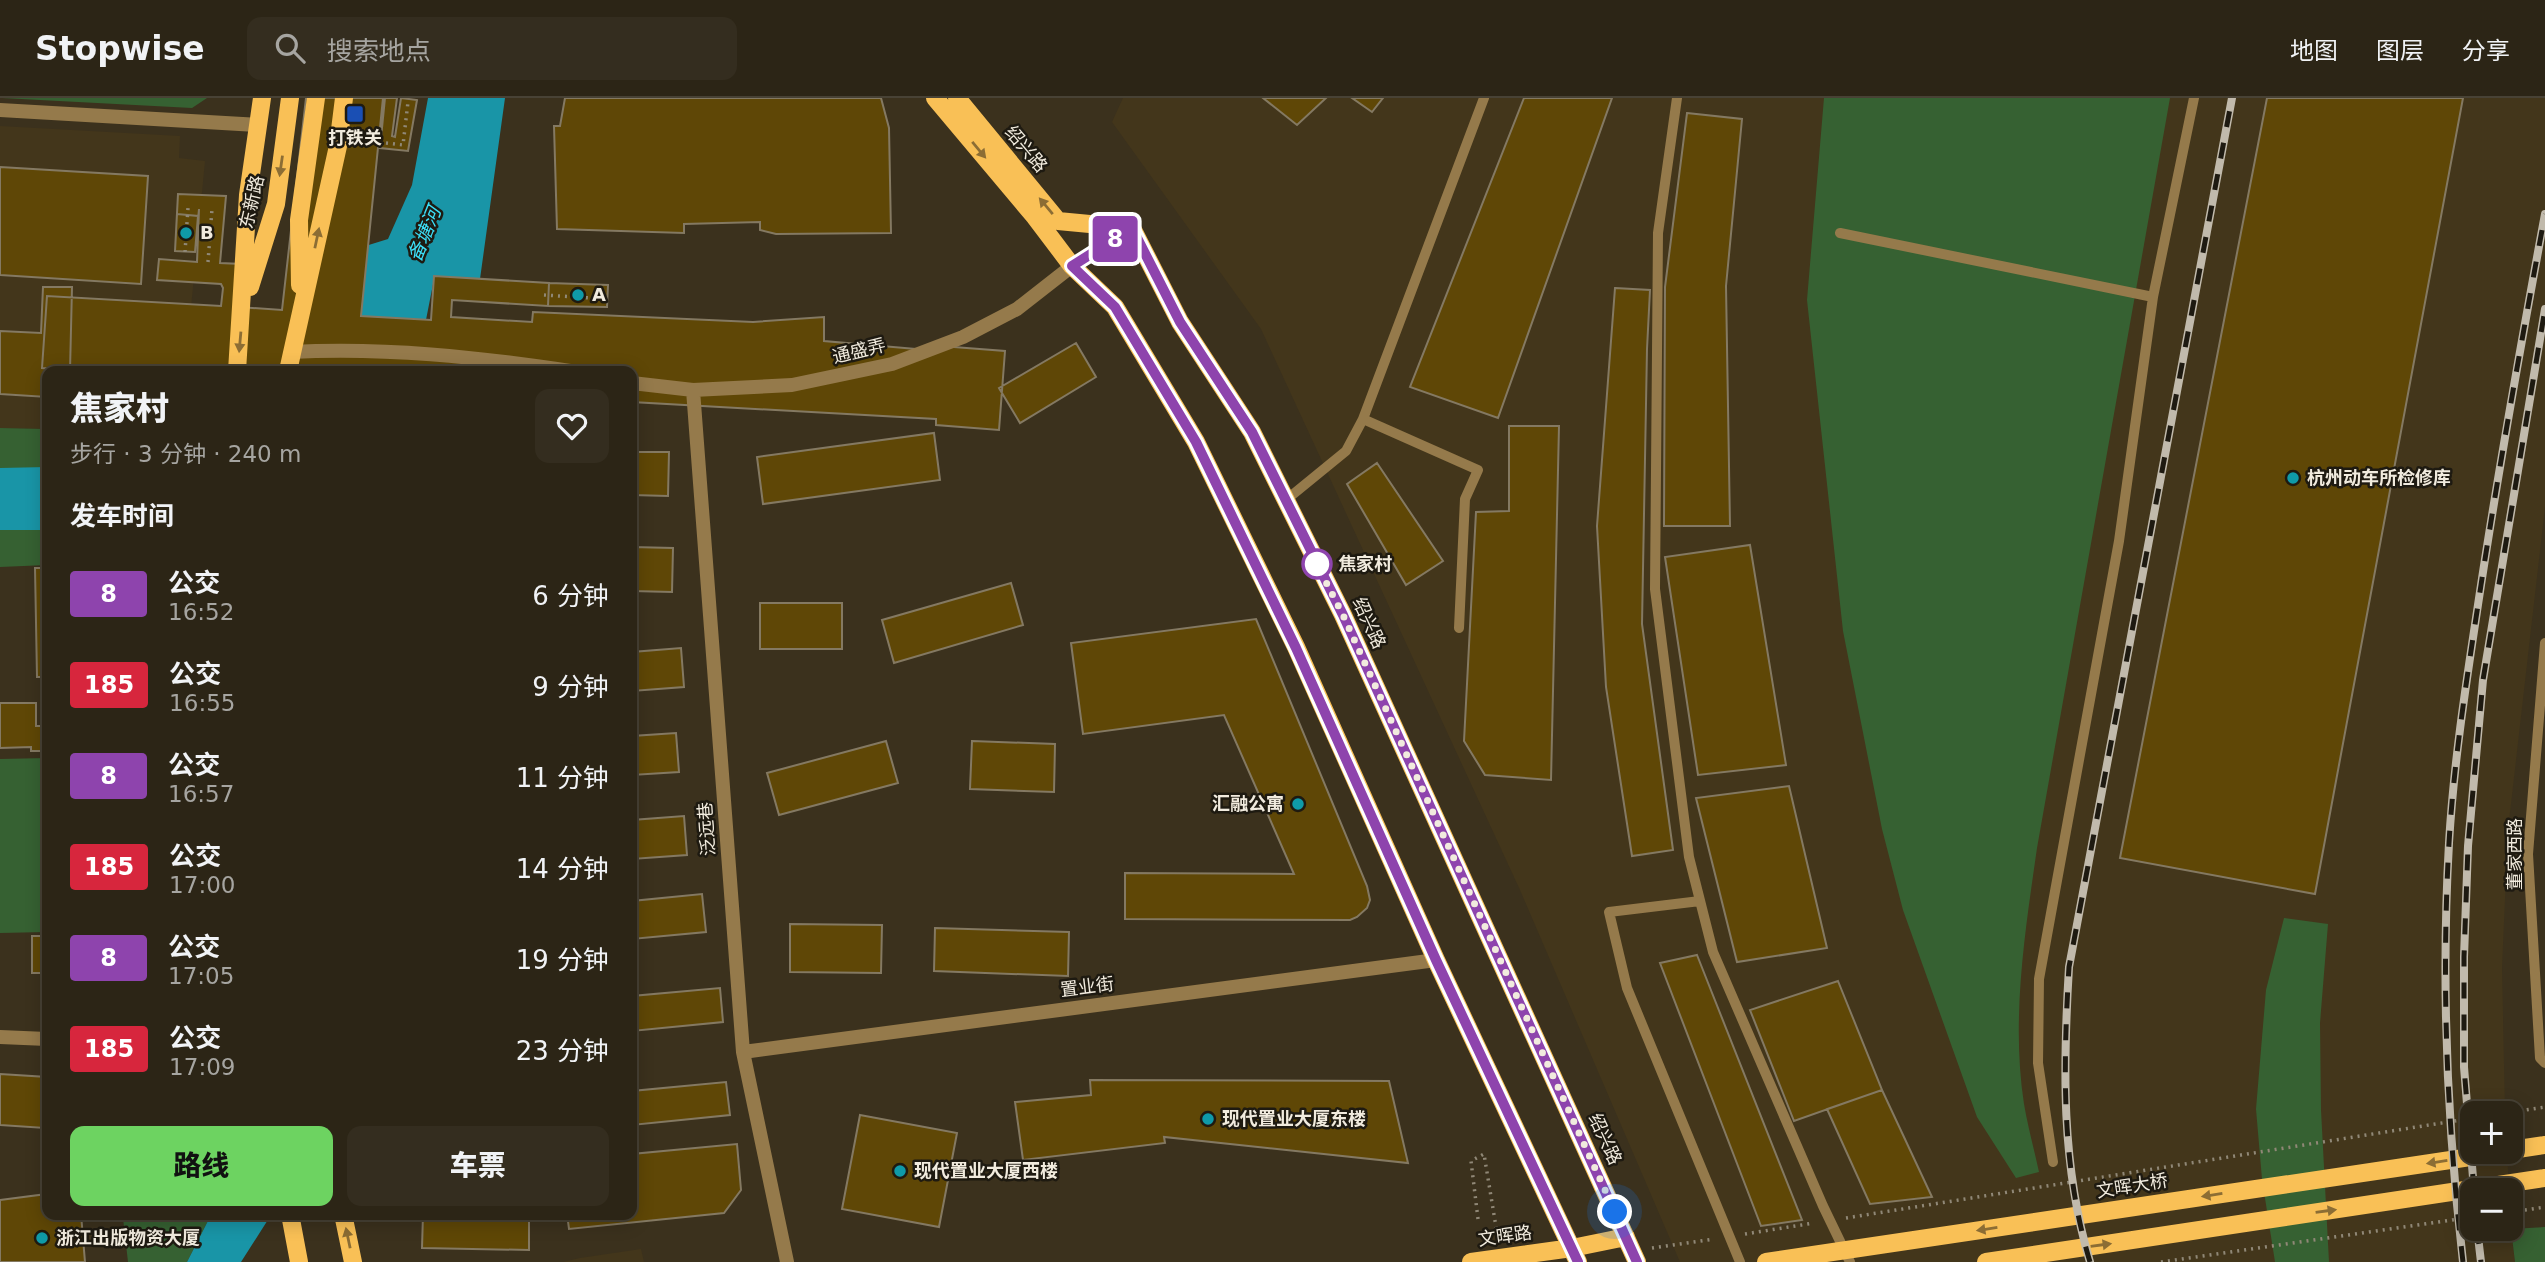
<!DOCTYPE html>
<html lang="zh">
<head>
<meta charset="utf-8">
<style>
  :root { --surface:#2c2516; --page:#342d1f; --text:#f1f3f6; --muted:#a6a5a1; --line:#484235; --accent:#6dd361 }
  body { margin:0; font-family:"DejaVu Sans","Noto Sans SC",sans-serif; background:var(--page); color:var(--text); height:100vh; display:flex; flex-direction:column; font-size:26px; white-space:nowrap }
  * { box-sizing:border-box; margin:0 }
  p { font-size:23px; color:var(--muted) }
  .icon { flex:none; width:38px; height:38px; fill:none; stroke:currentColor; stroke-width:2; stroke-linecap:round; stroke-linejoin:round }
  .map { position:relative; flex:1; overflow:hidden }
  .panel { position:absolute; left:42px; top:268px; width:595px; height:854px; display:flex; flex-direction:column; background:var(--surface); border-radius:14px; box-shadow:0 4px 18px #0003,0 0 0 2px var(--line) }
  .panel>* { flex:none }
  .badge { padding:0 14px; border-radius:5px; font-size:24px; line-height:46px }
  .tools { position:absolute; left:2460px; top:1003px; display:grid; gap:14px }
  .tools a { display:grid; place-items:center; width:63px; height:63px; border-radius:14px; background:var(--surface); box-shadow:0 4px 18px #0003,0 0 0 2px var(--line); font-size:35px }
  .you { position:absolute; width:35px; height:35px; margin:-18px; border:5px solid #fff; border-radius:50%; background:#1a73e8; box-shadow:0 0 0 10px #1a73e833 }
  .map>.badge { position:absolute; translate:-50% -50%; box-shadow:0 0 0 4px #fff }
  h2 { padding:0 28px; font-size:26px; line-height:63px }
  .round { display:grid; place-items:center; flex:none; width:74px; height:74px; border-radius:14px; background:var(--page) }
  .headline { display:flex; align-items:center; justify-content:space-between; height:119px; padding:0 28px }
  h1 { font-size:33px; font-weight:800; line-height:52px }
  .primary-button { display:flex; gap:14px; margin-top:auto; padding:14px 28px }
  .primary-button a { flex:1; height:80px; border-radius:14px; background:var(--accent); color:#111; font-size:28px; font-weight:800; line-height:80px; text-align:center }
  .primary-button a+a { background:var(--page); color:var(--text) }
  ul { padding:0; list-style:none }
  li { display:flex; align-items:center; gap:21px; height:91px; padding:0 28px }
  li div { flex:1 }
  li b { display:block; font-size:26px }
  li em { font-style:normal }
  li .badge { min-width:77px; font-weight:700; text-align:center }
  header { display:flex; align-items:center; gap:42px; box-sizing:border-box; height:98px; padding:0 35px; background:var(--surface); border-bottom:2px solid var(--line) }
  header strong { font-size:33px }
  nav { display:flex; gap:38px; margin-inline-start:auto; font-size:24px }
  .search { width:490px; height:63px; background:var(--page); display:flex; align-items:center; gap:18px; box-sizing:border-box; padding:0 24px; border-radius:14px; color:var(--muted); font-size:26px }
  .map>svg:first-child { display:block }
  .built { fill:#43361b }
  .green { fill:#366132 }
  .water { fill:#1995a7 }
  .building { fill:#5f4706; stroke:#847962; stroke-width:2 }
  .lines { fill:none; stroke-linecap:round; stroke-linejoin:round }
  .path { stroke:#908877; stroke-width:3.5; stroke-dasharray:2 5; stroke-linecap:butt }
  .service { stroke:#957a4b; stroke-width:10 }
  .minor { stroke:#957a4b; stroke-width:14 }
  .primary { stroke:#f9c056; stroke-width:18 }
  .rail-casing { stroke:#c1baac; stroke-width:8 }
  .rail { stroke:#1e1a11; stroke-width:5; stroke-dasharray:16; stroke-linecap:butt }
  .oneway { fill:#8c6d34 }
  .line-casing { stroke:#fff; stroke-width:16 }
  .line { stroke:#8e44ad; stroke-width:10 }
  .walk { stroke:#f1ebde; stroke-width:7; stroke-dasharray:0 12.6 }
  .transit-dot { fill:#1a4fb4; stroke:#1e1a11; stroke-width:2.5 }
  .culture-dot { fill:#0f9aa8; stroke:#1e1a11; stroke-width:2.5 }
  .stop-dot { fill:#fff; stroke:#8e44ad; stroke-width:3.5 }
  .labels { text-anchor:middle; stroke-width:5; stroke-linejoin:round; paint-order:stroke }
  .poi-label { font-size:18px; font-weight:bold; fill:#f1ebde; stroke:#1e1a11; text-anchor:start }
  .street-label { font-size:18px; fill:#f1ebde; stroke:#1e1a11 }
  .stop-label { font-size:18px; font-weight:bold; fill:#f1ebde; stroke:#1e1a11; text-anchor:start }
  .water-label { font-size:19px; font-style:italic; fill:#3cdff8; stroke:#1e1a11 }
</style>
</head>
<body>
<header>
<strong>Stopwise</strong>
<div class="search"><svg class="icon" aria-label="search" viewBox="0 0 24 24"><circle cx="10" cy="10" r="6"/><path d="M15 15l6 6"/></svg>搜索地点</div>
<nav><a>地图</a><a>图层</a><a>分享</a></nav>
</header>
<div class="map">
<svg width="2545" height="1164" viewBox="0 0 2545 1164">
  <rect width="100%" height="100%" fill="#3b311d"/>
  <path class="built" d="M1123,0H2545V409L2508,732L2502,870L2505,1015H2473V1054H2507L2509,1092H2473V1130L2511,1131L2515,1164H1680L1520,792L1261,231L1112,24Z
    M0,28L180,38L179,60L205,63L185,273H47V331L0,330Z
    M641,1151L644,1164H563L580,1160Z"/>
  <path class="green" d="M2,0H207L192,10Z
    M1824,0H2170L2037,750C2025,834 2011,921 2024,1006C2028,1029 2034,1051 2039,1074L2016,1080L1977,1019L1903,812L1882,731L1843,533L1807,202Z
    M0,330L47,331V371L0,372Z
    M0,432H47V467L0,469Z
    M47,660L46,834L0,835V661Z
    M2284,820L2328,826L2320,925L2321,1012L2329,1164H2275L2262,1081L2256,1011L2266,892Z
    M141,1116L211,1117L187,1164H128L123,1120Z
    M2545,1129V1164H2515L2511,1131Z"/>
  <path class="water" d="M428,0H505L480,181H434L416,273H335L359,150L388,141L412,87Z
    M47,369V432H0V370Z
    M211,1117V1116L271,1117L241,1164H187Z"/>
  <path class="building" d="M306,0H383L361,218L431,222L434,178L549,185L548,208L452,202L451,219L532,224L533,214L753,224L824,219V243L939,253L941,248L1005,253L999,332L936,327V321L632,304V273H87L42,270L47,198L221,208L223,190L221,186L157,182L159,161L197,164L199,111L195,154L175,153L178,96L226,98L220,165L242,166L238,209L282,212Z
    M385,0H397L392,38L395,39L401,0L417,2L408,53L380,50Z
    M565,0H881L889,30L891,135L776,136L760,132V124L684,126V135L557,131L554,28H560Z
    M1263,0H1326L1297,27Z
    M1352,0H1383L1372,14Z
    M1524,0H1612L1498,320L1410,289Z
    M2267,0H2463L2315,796L2120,760Z
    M1687,15L1742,21L1726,188L1730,428H1664L1665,189Z
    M0,69L148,78L141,186L0,177Z
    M177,116L198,118L195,154L175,153Z
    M549,185L608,187L607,209L548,208Z
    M43,189H72L70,273H47V299L0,296V233L41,235Z
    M1615,190L1650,192L1647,251L1642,526L1673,752L1632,758L1606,589L1597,428Z
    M1076,245L1096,279L1020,325L999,290Z
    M1509,328H1559L1551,682L1485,677L1464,643L1476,414L1509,413Z
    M934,335L940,382L763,406L757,359Z
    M632,354H669L668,398L632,397Z
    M1377,365L1443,463L1406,487L1347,386Z
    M1750,447L1786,667L1698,677L1665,459Z
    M632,449L673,450L672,494L632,493Z
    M35,470H47V579H37Z
    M1011,485L1023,527L894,565L882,522Z
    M760,505H842V551H760Z
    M1256,521L1367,788L1370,802L1367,810L1357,819L1350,822L1125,821V775L1294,776L1224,617L1083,636L1071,545Z
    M681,550L684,589L632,593V554Z
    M0,605H36V628H47V653H31V649L0,650Z
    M676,635L679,674L632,677V638Z
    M886,643L898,685L779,717L767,675Z
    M972,643L1055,646L1054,694L970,691Z
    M1789,688L1827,850L1737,864L1696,700Z
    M684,718L687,757L632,761V722Z
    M702,796L706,834L632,841V803Z
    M790,826L882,827L881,875L790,874Z
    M935,830L1069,834L1068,878L934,873Z
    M32,838H47V875H32Z
    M1697,857L1802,1122L1761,1128L1660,865Z
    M1838,883L1882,992L1794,1023L1750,912Z
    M720,890L723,924L632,933V898Z
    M0,976L47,979L45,1030L0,1027Z
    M1090,982L1389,983L1408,1065L1164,1039L1165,1045L1023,1062L1015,1004L1091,997Z
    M726,984L730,1017L632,1027V993Z
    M1882,992L1932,1099L1870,1106L1827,1011Z
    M860,1017L957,1035L939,1129L842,1111Z
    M737,1046L741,1092L724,1115L569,1131L567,1116H632V1056Z
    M47,1096V1116H81L85,1164H0V1102Z
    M423,1116H529V1152L422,1150Z"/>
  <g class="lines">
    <path class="path" d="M386,45L403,47L408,4
      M185,154L188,110
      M208,164L212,111
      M544,197L591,200
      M2506,1015L2545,1009
      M2511,1114L2545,1109
      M1846,1120L2473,1020
      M1478,1121L1471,1063L1484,1056L1498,1141
      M1745,1136L1814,1125
      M1652,1150L1714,1141
      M2161,1164L2473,1119"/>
    <path class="service" d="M1677,0L1658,135L1655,491L1689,759L1713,854L1823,1108L1850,1164
      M1840,135L2153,199
      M1363,321L1478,372L1465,401L1459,530
      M1286,402L1346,353L1363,321L1484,0
      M2545,545L2528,756L2540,960L2545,965
      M1700,803L1609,814L1627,890L1740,1164
      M2053,1064L2038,965L2039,881L2119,443L2153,199L2194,0"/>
    <path class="minor" d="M0,12L258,27
      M291,254C385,249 477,259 570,273
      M632,285L693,292L792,287L892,266L963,239L1017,211L1072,168L1132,130
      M693,292L743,954L787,1164
      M0,939L47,941
      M743,954L1436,862"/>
    <path class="primary" d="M935,0L1035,119L1072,168L1115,209L1196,344L1296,549L1436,862L1578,1164
      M957,0L1058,123L1132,130L1180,224L1252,334L1343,517L1637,1164
      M300,187L299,122L316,0
      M250,189L276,106L290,0
      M237,273L248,97L262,0
      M288,273L338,48L344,0
      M2511,1052L2545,1047
      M290,1116L299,1164
      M343,1116L353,1164
      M1471,1164L1572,1150L1626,1139
      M1766,1164L2504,1054
      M1986,1164L2545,1080"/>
    <defs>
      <path id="rail" d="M2474,1092L2464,969V859L2468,748L2483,582L2545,211
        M2477,1130L2481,1164
        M2090,1164C2061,1067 2063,969 2069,869L2232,0
        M2463,1164C2447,1026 2441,885 2449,745C2454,659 2468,573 2481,487C2500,363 2522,240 2545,116"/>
    </defs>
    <use href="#rail" class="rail-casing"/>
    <use href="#rail" class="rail"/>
  </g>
  <defs><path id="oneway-solid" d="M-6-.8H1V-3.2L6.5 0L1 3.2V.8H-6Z" transform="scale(1.75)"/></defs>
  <g class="oneway">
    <use href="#oneway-solid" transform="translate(979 52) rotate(50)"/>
    <use href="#oneway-solid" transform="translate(281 68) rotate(98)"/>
    <use href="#oneway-solid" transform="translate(1046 108) rotate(-130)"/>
    <use href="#oneway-solid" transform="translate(317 140) rotate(-78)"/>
    <use href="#oneway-solid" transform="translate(240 244) rotate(95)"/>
    <use href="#oneway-solid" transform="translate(2437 1064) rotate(171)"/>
    <use href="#oneway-solid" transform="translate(2212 1097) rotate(171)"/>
    <use href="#oneway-solid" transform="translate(2326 1113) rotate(-8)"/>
    <use href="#oneway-solid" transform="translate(1987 1131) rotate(171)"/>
    <use href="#oneway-solid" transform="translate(348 1140) rotate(-102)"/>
    <use href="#oneway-solid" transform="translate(2101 1147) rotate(-8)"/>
  </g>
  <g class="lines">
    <defs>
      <path id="line" d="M1578,1164L1436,862L1296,550L1196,344L1115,209L1072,168L1132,130L1180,224L1252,334L1343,517L1637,1164"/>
    </defs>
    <use href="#line" class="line-casing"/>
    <use href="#line" class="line"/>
    <path class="walk" d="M1317,466L1313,459L1343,517L1615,1114"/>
  </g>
  <rect class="transit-dot" x="346" y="7" width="18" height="18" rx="3.5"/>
  <g class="culture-dot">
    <circle cx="186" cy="135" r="7"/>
    <circle cx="578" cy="197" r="7"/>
    <circle cx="2293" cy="380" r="7"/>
    <circle cx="1298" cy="706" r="7"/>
    <circle cx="1208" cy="1021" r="7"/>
    <circle cx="900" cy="1073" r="7"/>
    <circle cx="42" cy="1140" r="7"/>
  </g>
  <circle class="stop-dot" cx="1317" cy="466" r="14"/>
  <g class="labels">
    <g class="poi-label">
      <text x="355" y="46" text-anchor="middle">打铁关</text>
      <text x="200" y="141">B</text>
      <text x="592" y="203">A</text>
      <text x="2307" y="386">杭州动车所检修库</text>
      <text x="1284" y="712" text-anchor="end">汇融公寓</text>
      <text x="1222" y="1027">现代置业大厦东楼</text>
      <text x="914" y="1079">现代置业大厦西楼</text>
      <text x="56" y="1146">浙江出版物资大厦</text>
    </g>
    <g class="street-label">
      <text transform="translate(1026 51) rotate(50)" y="6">绍兴路</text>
      <text transform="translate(252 104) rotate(-77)" y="6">东新路</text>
      <text transform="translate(859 253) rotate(-14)" y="6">通盛弄</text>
      <text transform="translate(1369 525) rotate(65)" y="6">绍兴路</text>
      <text transform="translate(707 731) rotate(-94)" y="6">泛远巷</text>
      <text transform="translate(2515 756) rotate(-90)" y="6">董家西路</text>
      <text transform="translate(1087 889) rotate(-7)" y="6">置业街</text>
      <text transform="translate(1605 1041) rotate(65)" y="6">绍兴路</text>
      <text transform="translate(2132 1088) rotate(-9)" y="6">文晖大桥</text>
      <text transform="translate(1505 1138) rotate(-8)" y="6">文晖路</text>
    </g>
    <g class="stop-label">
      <text x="1338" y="472">焦家村</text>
    </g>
    <g class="water-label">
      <text transform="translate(424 136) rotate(-68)" y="7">备塘河</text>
    </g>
  </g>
</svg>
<div class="tools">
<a>+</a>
<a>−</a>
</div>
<div class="you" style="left:1615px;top:1114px"></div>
<b class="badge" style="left:1115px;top:141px;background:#8e44ad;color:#fff">8</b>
<section class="panel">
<div class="headline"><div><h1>焦家村</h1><p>步行 · 3 分钟 · 240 m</p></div><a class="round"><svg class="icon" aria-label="heart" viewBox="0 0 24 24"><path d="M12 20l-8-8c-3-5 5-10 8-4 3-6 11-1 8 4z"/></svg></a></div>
<h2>发车时间</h2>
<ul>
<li><span class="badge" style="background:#8e44ad;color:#fff">8</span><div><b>公交</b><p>16:52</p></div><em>6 分钟</em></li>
<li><span class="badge" style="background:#d7263d;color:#fff">185</span><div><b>公交</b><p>16:55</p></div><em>9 分钟</em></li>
<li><span class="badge" style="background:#8e44ad;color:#fff">8</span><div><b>公交</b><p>16:57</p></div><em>11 分钟</em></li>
<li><span class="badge" style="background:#d7263d;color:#fff">185</span><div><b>公交</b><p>17:00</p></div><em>14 分钟</em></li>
<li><span class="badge" style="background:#8e44ad;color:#fff">8</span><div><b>公交</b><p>17:05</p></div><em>19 分钟</em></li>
<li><span class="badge" style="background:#d7263d;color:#fff">185</span><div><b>公交</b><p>17:09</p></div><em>23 分钟</em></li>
</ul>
<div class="primary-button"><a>路线</a><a>车票</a></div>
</section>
</div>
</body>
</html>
